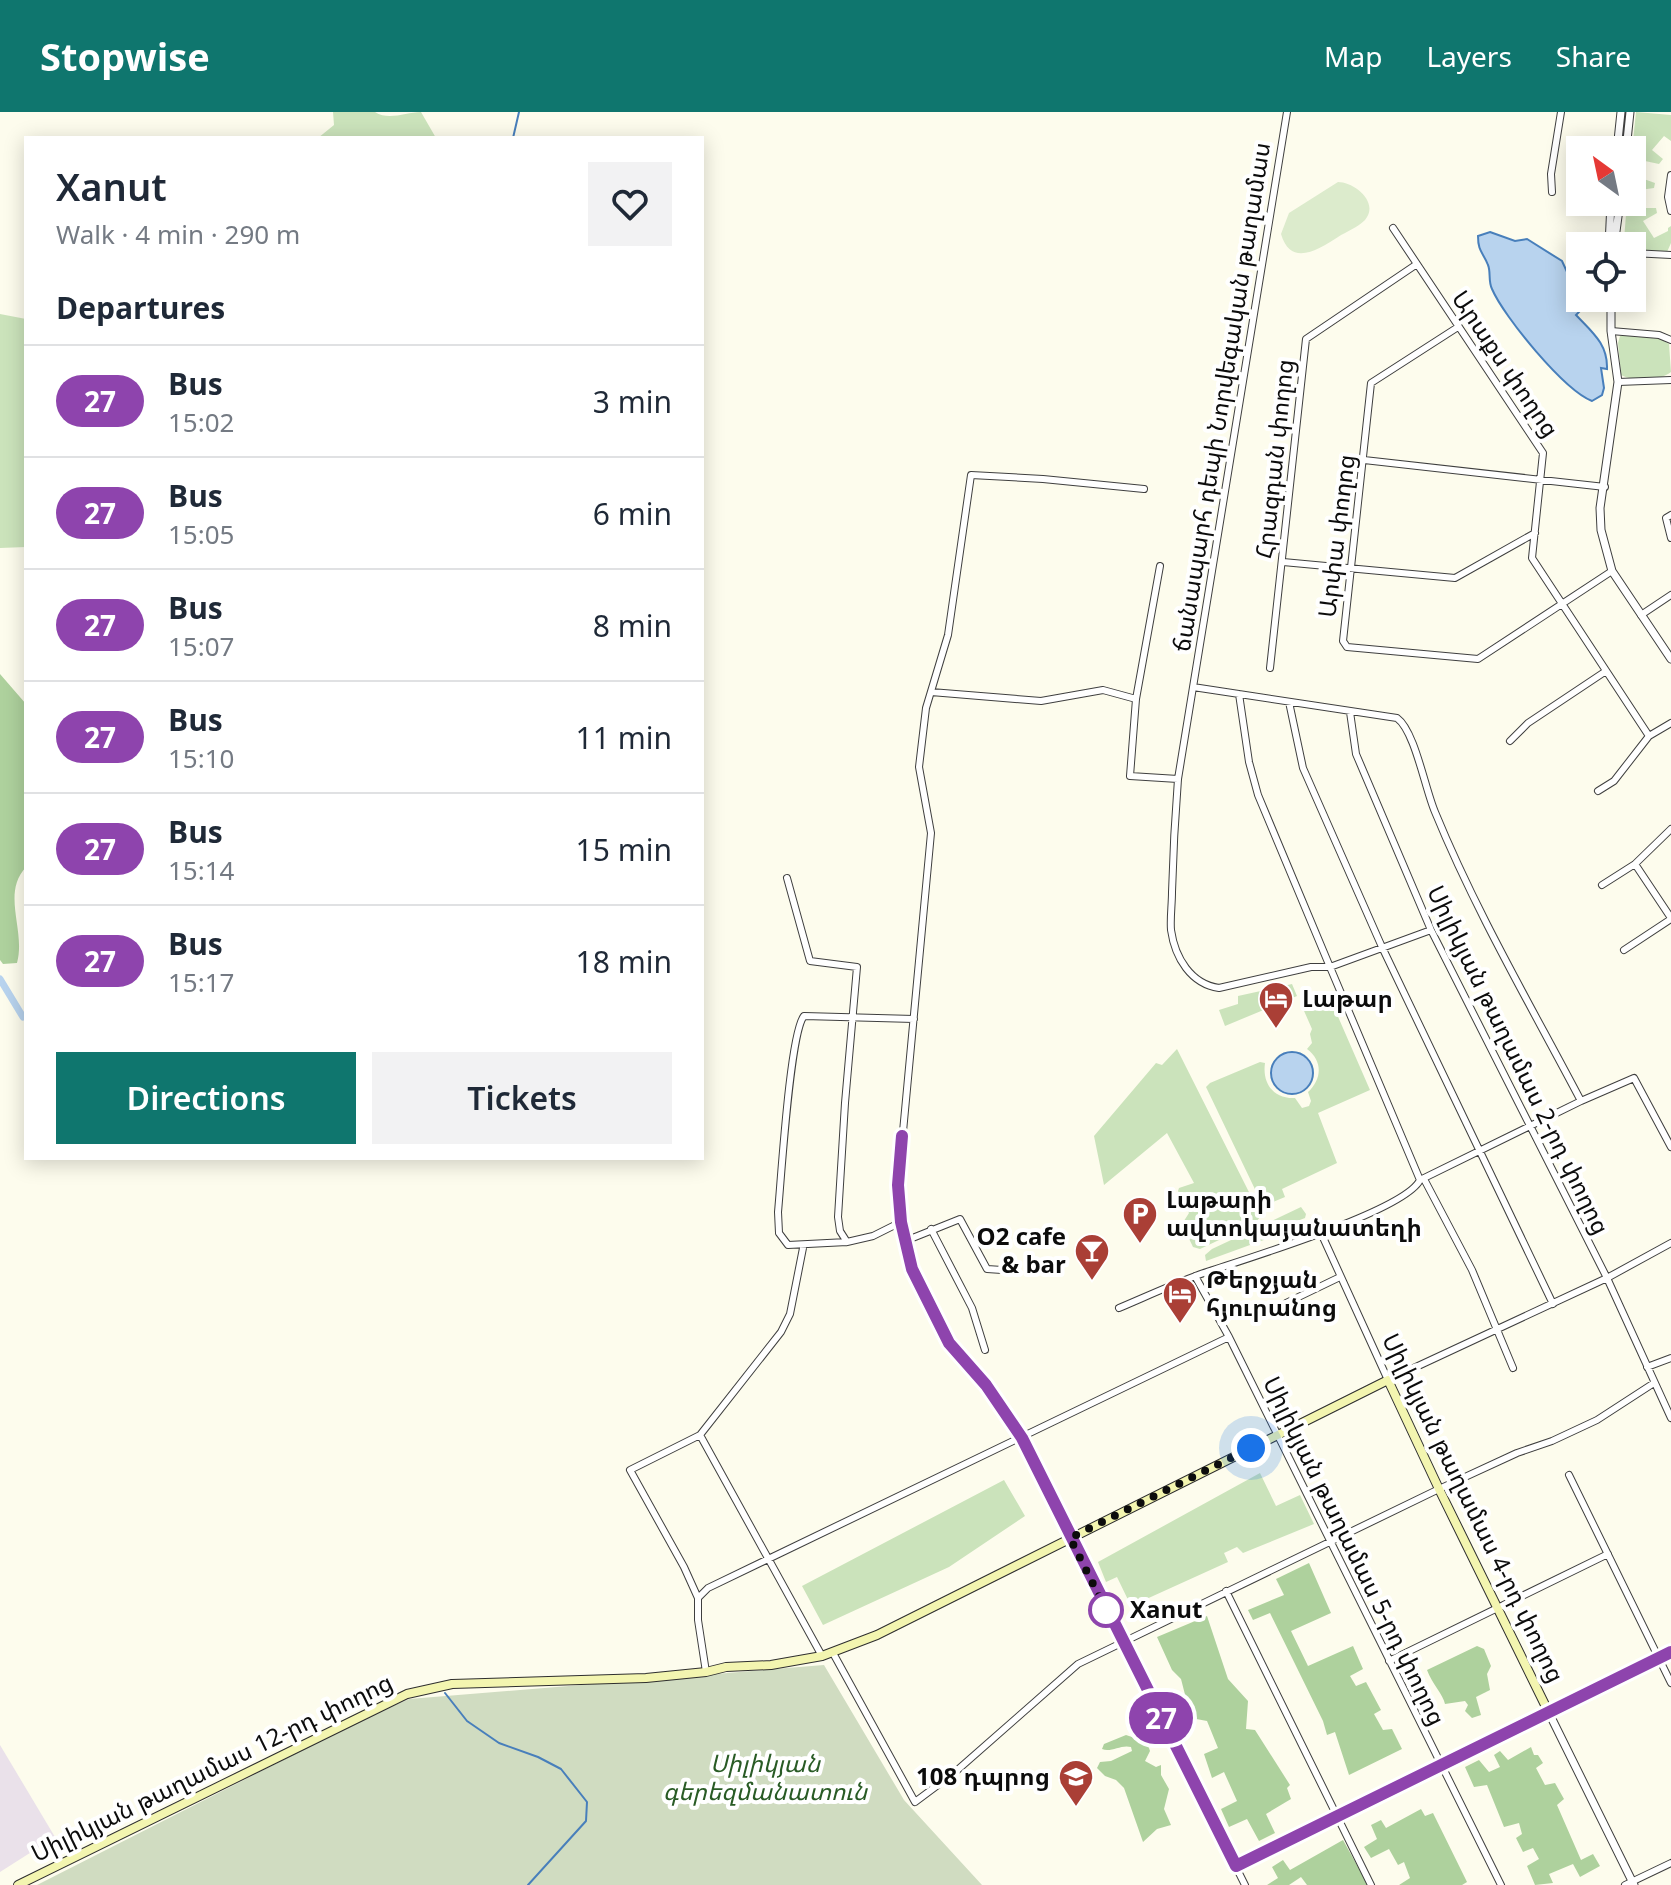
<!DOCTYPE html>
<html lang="en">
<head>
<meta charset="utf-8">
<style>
  :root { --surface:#fff; --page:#f2f2f3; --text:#1f2937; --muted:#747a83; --line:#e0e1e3; --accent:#0f766e }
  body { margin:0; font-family:Georgia,"Noto Sans Armenian",serif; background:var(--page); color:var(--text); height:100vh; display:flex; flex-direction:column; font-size:30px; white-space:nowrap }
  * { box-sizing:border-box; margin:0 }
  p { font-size:26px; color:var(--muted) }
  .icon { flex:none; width:44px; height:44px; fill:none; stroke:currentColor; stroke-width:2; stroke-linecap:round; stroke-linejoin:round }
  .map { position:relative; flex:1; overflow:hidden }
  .details { position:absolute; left:24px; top:24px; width:680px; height:1024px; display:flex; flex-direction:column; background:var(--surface); border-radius:0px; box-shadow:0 4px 20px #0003 }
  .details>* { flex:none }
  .badge { padding:0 16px; border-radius:26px; font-size:28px; line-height:52px }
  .needle { width:52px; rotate:327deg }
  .buttons { position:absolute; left:1566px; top:24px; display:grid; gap:16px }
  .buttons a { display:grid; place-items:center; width:80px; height:80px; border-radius:0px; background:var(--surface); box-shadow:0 4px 20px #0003; font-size:40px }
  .you { position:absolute; width:40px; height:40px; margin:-20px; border:6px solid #fff; border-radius:50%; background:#1a73e8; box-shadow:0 0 0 12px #1a73e833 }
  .map>.badge { position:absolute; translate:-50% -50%; box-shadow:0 0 0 4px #fff }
  h2 { padding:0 32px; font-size:30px; line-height:72px }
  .round { display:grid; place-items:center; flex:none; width:84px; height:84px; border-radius:0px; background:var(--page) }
  .overview { display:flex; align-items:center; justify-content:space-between; height:136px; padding:0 32px }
  h1 { font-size:38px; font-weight:600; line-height:60px }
  .cta { display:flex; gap:16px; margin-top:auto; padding:16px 32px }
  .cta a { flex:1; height:92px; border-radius:0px; background:var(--accent); color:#fff; font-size:32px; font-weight:600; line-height:92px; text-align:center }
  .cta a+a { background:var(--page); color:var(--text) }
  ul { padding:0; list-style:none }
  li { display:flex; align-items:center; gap:24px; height:112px; padding:0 32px; border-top:2px solid var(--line) }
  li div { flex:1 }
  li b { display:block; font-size:30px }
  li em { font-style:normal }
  li .badge { min-width:88px; font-weight:700; text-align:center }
  header { display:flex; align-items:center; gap:48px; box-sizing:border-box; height:112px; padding:0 40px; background:var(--accent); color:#fff }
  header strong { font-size:38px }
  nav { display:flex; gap:44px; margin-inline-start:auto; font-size:28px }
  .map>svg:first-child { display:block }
  .industrial { fill:#eae1ea }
  .green { fill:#cbe3bb }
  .forest { fill:#aed19d }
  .cemetery { fill:#d0dcc1 }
  .pitch { fill:#dcebcc }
  .water { fill:#b8d3ee; stroke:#487fbb; stroke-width:2 }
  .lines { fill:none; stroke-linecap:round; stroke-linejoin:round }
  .stream { stroke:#487fbb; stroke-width:2 }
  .canal { stroke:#b8d3ee; stroke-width:7 }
  .minor-casing { stroke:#3f3f3f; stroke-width:8 }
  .tertiary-casing { stroke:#3f3f3f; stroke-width:9 }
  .secondary-casing { stroke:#2e2e2e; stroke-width:10 }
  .minor { stroke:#fff; stroke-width:6 }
  .tertiary { stroke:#fff; stroke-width:7 }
  .secondary { stroke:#f3f5b0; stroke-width:8 }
  .line-casing { stroke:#fff; stroke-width:18 }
  .line { stroke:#8e44ad; stroke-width:12 }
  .walk { stroke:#0c0c0c; stroke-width:8; stroke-dasharray:0 14.4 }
  .stop-dot { fill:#fff; stroke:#8e44ad; stroke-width:4 }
  .labels { text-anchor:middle; stroke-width:8; stroke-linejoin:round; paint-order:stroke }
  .street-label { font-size:24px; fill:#0c0c0c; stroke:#fff }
  .poi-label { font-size:24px; font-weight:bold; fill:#0c0c0c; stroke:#fff; text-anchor:start }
  .stop-label { font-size:24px; font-weight:bold; fill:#0c0c0c; stroke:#fff; text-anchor:start }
  .park-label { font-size:24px; font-style:italic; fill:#295b25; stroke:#fff }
</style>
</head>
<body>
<header>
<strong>Stopwise</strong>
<nav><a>Map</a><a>Layers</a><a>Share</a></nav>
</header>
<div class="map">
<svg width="1671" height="1773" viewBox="0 0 1671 1773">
  <rect width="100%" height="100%" fill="#fdfced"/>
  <path class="industrial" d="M0,1633L55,1725L0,1760Z"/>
  <path class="green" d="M333,0H375C389,9 406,0 421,0L436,26H318L334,13Z
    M1636,0L1671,3V29L1664,24L1652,38L1663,47L1659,52L1645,49L1641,66L1655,71L1654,76L1640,78L1642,96H1656L1657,101L1643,109L1654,126L1668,119V116L1671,114V131L1667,140L1632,137L1624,128L1627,90H1632V39Z
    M0,202L26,207V435L0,436Z
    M1625,223L1661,227L1669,232L1671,260C1660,269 1634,270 1621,263L1618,231L1620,224Z
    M1292,872L1297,884L1225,914L1219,898L1238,892V884Z
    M1321,881L1329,884L1370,978L1318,1001L1337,1051L1282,1077L1285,1085L1263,1094L1206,975L1210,971L1260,950L1265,951C1262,972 1274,987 1295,986L1302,996L1309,994L1311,989L1308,980C1322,967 1323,949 1307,937L1312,931L1310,922L1312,917L1301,892L1303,888Z
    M1177,937L1261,1104L1255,1111L1200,1137L1193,1135L1182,1112L1189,1101L1178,1079L1179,1076L1194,1071L1167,1021L1104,1073L1094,1024L1156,951L1162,953Z
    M1301,1095L1306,1102L1305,1106L1274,1118L1275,1124L1206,1149L1205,1143L1212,1137Z
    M1260,1361L1276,1394L1300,1383L1314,1412L1243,1441L1237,1435L1224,1441L1228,1450L1131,1494L1117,1465L1106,1470L1098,1450Z
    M1004,1368L1025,1404L949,1455L823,1513L802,1474Z"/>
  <path class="forest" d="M0,562L26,592V755C1,782 26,818 17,851L3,852L0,848Z
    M1309,1451L1331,1501L1291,1519L1308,1554L1353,1534L1363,1557L1350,1564L1356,1574L1366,1570L1381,1598L1374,1602L1383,1618L1392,1617L1402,1637L1349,1663L1335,1620L1327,1623L1323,1609L1270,1501L1253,1508L1248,1498L1284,1483L1276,1467Z
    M1207,1504L1228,1567L1248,1589L1246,1617L1255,1618L1290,1673L1287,1676L1291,1687L1266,1702L1275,1721L1259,1729L1247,1707L1229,1715L1221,1697L1237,1689L1224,1660L1212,1666L1204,1642L1218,1636L1207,1609L1191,1606L1181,1567L1172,1558L1157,1525Z
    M1477,1534L1484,1537L1491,1554L1487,1562L1490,1578L1476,1585L1481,1603L1472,1606L1465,1599L1468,1593L1465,1589L1445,1592C1443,1582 1432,1572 1427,1558Z
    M1126,1623L1147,1630L1150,1639L1145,1649L1156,1655L1161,1653V1663L1169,1677L1164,1697L1171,1713L1157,1717L1143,1730L1124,1676L1116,1668L1105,1664L1097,1656L1100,1650L1111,1649L1132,1639L1131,1635C1121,1632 1111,1641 1102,1637L1104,1632Z
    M1531,1635L1534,1643H1538L1543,1651L1536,1656L1545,1673L1555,1671L1564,1687L1557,1693L1581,1748L1593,1742L1600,1754L1580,1765L1573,1752L1549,1762L1553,1771L1535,1773L1527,1754L1539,1747L1533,1736L1523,1740L1516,1726L1522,1722L1519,1711L1504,1715L1487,1673L1474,1675L1465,1655L1479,1648L1489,1660L1500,1655L1494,1643L1500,1639L1508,1648Z
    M1421,1697L1425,1704L1433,1701L1467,1770L1462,1773H1399L1410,1766L1404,1750L1398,1753L1389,1737L1371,1746L1364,1735L1377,1727L1371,1713L1381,1708L1386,1716Z
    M1343,1728L1368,1773H1307L1301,1765L1289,1773H1267L1278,1766L1272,1755L1283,1748L1290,1758Z"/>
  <path class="cemetery" d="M824,1553L904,1688L982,1773H37L362,1608L409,1587Z"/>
  <path class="pitch" d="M1338,70C1354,70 1380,90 1365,108C1358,115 1346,120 1338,125C1319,137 1291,156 1281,122L1289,101Z"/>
  <path class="water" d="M1490,120L1515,129L1527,127L1562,149L1568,162V184L1580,199L1576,203C1592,220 1608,232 1607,257L1601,256L1604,276L1602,283L1592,289C1564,278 1504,205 1492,177C1488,169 1491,160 1488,153C1483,140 1478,140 1478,124Z
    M1271 961a21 21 0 1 1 42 0a21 21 0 1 1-42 0Z"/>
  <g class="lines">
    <path class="stream" d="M513,26L519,0
      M445,1581L467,1609L499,1631L538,1645L561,1657L587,1690L586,1709L528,1773"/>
    <path class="canal" d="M0,867L23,905"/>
    <defs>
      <path id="minor" d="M1671,63L1668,85L1671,99
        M1552,80L1551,62L1561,0
        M1393,116L1543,341L1532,446L1649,624
        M1632,141L1671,143
        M1458,215L1371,271L1343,529L1347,535L1478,547L1612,459
        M1611,219L1659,223L1671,228
        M1618,270L1671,268
        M1364,348L1605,375
        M1144,377L1043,367L971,363L948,523L926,596L919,655L931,721L898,1073C903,1129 917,1181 948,1229C959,1246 975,1260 988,1275C1001,1291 1011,1309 1022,1326L1245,1773
        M1671,403L1666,406L1671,426
        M1283,450L1455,466L1535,421
        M1160,454L1136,587L1130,664L1178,667
        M1641,503L1671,483
        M1270,556L1306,227L1417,152
        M1193,575L1397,606C1415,619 1425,677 1435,700C1476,800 1531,894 1581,989
        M931,580L1041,589L1103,578L1136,587
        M1239,582L1249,650L1258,683L1330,855L1431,818
        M1289,590L1303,656L1382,835L1553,1192
        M1350,600L1356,642L1431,818L1607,1166L1671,1306
        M1510,629L1528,611L1606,559
        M1598,679L1614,669L1649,624L1671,611
        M1635,752L1671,806
        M787,766L810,849L857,855L845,991L838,1105L840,1119L847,1130
        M1602,773L1635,752L1671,717
        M1624,838L1671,807
        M1424,1067L1472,1158L1513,1256
        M1420,1068L1581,989L1634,966L1671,1035
        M901,1110L873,1124L847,1130L788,1133L779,1121L778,1100C781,1069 790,920 804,904L914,907
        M931,1117L972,1196L985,1238
        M1321,1121L1388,1268L1607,1166L1671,1131
        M905,1129L960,1107L987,1157L1002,1158
        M1195,1164L1229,1225L1501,1773
        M1286,1191L1340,1165
        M1119,1196C1145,1185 1171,1173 1198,1163C1238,1149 1404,1100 1420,1068L1330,855H1311L1219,876C1191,872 1175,846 1171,818C1170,806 1172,793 1172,780C1173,743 1175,705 1178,667L1287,0
        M1647,1255L1671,1246
        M700,1323L822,1544
        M1569,1363L1671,1571
        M1226,1479L1371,1773
        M698,1486L708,1476L1229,1225
        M833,1541L915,1690L954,1661L1078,1552L1439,1377L1517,1341L1552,1329L1597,1308L1654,1271
        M1389,1549L1608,1442
        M706,1560L698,1508V1486L684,1455L630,1358L700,1323L781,1220L790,1202L803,1136
        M1236,1754L1549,1601
        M1625,1773L1671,1751"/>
      <path id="tertiary" d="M1617,38L1621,0
        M1626,38L1630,0
        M1609,134L1611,90
        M1614,134L1620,90
        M1611,186V219L1618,270L1600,396L1601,418L1612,459L1671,547
        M1549,1601L1634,1773"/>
      <path id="secondary" d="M18,1773L407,1582L452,1572L646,1566L706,1560L726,1555L771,1553L822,1544L877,1523L1388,1268L1439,1377L1549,1601L1671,1540"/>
    </defs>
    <use href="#minor" class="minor-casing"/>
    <use href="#tertiary" class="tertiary-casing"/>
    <use href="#secondary" class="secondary-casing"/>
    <use href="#minor" class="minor"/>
    <use href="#tertiary" class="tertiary"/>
    <use href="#secondary" class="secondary"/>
  </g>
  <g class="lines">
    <defs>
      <path id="line" d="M902,1024L898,1073L901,1110L912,1157L949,1231L986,1273L1022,1326L1236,1754L1671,1540"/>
    </defs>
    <use href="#line" class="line-casing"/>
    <use href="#line" class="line"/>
    <path class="walk" d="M1106,1498L1109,1504L1070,1426L1251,1336"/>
  </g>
  <defs>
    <symbol id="hotel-pin" viewBox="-11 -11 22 30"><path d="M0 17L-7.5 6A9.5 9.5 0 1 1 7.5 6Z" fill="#aa3f36" stroke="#fff"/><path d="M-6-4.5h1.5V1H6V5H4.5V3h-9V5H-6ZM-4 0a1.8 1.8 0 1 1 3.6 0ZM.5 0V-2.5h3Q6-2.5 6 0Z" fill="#fff"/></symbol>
    <symbol id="parking-pin" viewBox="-11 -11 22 30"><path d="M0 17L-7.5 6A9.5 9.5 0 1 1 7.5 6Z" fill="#aa3f36" stroke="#fff"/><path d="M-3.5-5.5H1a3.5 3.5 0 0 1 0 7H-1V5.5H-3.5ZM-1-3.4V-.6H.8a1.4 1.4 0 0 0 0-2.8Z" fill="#fff"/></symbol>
    <symbol id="bar-pin" viewBox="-11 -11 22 30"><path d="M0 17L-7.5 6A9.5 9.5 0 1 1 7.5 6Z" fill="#aa3f36" stroke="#fff"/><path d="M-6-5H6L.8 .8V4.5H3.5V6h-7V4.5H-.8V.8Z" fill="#fff"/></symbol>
    <symbol id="school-pin" viewBox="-11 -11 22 30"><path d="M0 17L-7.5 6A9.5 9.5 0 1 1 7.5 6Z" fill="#aa3f36" stroke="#fff"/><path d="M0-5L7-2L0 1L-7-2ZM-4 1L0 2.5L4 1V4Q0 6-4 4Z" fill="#fff"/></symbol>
  </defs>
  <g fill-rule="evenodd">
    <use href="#hotel-pin" x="1256" y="867" width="40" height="54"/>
    <use href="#parking-pin" x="1120" y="1082" width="40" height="54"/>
    <use href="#bar-pin" x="1072" y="1119" width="40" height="54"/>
    <use href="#hotel-pin" x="1160" y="1162" width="40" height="54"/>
    <use href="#school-pin" x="1056" y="1645" width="40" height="54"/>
  </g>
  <circle class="stop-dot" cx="1106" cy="1498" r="16"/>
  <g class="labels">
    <g class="street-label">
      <text transform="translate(1505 252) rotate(56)" y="8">Արաքս փողոց</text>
      <text transform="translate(1222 285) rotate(-81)" y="8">ճանապարհ դեպի Նորվեգական թաղամաս</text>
      <text transform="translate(1275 347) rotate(-84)" y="8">Հրազդան փողոց</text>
      <text transform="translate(1337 424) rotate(-83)" y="8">Արփա փողոց</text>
      <text transform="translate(1518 948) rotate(64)" y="8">Սիլիկյան թաղամաս 2-րդ փողոց</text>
      <text transform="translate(1473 1396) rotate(64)" y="8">Սիլիկյան թաղամաս 4-րդ փողոց</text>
      <text transform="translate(1354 1439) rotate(64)" y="8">Սիլիկյան թաղամաս 5-րդ փողոց</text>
      <text transform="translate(212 1656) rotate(-26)" y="8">Սիլիկյան թաղամաս 12-րդ փողոց</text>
    </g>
    <g class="poi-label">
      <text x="1302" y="895">Լաթար</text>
      <text x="1166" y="1096">Լաթարի<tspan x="1166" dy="28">ավտոկայանատեղի</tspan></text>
      <text x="1066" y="1133" text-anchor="end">O2 cafe<tspan x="1066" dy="28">&amp; bar</tspan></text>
      <text x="1206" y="1176">Թերջյան<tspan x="1206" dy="28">հյուրանոց</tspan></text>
      <text x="1050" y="1673" text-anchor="end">108 դպրոց</text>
    </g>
    <g class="stop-label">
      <text x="1130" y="1506">Xanut</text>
    </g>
    <g class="park-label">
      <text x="765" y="1660">Սիլիկյան<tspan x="765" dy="28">գերեզմանատուն</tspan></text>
    </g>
  </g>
</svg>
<div class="buttons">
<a><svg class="needle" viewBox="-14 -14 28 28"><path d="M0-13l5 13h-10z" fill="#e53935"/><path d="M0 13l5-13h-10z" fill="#747a83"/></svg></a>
<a><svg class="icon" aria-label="locate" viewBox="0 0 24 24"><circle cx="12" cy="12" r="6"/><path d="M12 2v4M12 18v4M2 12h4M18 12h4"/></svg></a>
</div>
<div class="you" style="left:1251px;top:1336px"></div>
<b class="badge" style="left:1161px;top:1606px;background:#8e44ad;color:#fff">27</b>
<section class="details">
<div class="overview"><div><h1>Xanut</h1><p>Walk · 4 min · 290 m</p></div><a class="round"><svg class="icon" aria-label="heart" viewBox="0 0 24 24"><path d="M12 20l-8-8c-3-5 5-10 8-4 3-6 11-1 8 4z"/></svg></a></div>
<h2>Departures</h2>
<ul>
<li><span class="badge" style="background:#8e44ad;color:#fff">27</span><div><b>Bus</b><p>15:02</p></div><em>3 min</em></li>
<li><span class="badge" style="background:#8e44ad;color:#fff">27</span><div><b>Bus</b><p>15:05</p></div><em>6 min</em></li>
<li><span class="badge" style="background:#8e44ad;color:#fff">27</span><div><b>Bus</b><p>15:07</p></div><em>8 min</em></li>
<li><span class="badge" style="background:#8e44ad;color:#fff">27</span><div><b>Bus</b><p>15:10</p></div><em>11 min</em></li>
<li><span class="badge" style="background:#8e44ad;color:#fff">27</span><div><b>Bus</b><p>15:14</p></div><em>15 min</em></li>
<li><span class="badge" style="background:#8e44ad;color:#fff">27</span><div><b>Bus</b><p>15:17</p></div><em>18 min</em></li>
</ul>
<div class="cta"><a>Directions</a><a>Tickets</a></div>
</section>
</div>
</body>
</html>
